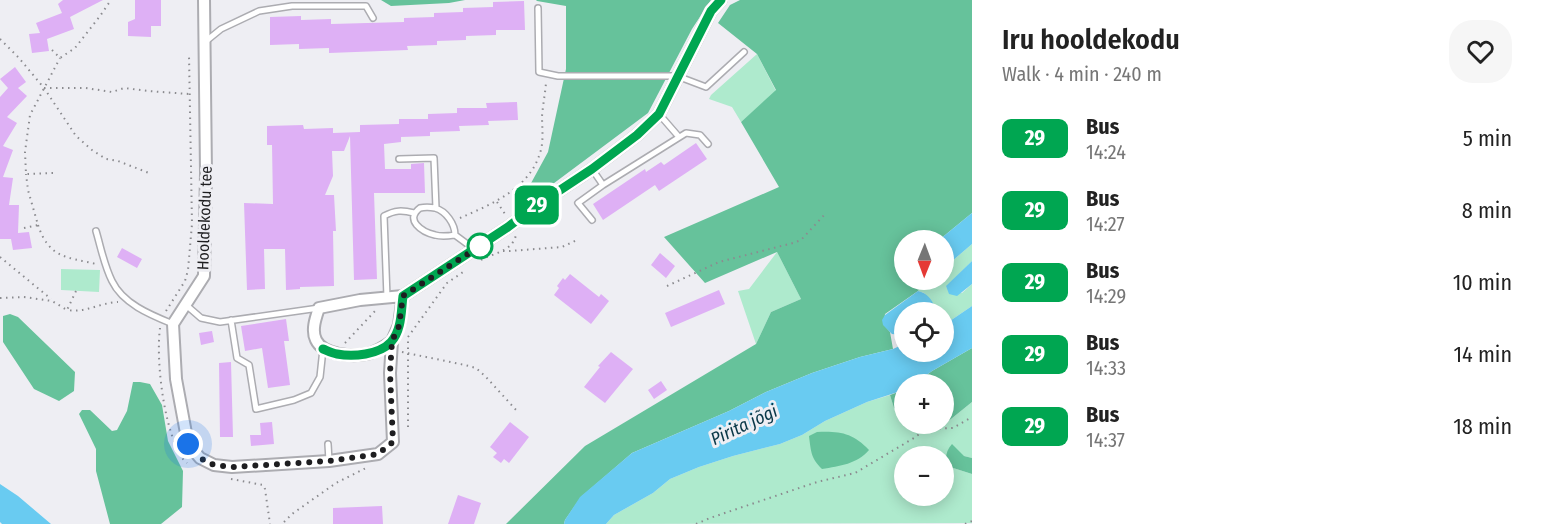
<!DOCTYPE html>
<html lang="en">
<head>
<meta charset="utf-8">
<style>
  :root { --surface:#fff; --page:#f6f6f6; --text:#222; --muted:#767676 }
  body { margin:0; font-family:"Fira Sans Condensed",sans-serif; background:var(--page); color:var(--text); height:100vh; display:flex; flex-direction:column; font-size:22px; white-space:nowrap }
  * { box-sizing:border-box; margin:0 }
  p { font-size:20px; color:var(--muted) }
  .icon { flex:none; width:33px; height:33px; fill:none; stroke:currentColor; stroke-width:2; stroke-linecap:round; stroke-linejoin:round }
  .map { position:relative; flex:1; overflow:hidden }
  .panel { display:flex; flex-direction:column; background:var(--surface); width:570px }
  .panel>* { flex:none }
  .badge { padding:0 12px; border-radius:9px; font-size:21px; line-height:39px }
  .needle { width:39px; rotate:181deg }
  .fabs { position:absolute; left:894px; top:230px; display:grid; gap:12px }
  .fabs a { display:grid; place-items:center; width:60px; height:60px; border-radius:50%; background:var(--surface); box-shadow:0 3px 15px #0003; font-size:30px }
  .you { position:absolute; width:30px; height:30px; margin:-15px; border:4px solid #fff; border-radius:50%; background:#1a73e8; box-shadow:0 0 0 9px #1a73e833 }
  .map>.badge { position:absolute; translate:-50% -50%; box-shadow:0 0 0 3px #fff }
  .round { display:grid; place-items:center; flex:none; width:63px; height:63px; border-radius:24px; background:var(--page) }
  .head { display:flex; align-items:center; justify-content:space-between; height:102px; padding:0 30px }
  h1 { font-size:28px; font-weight:600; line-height:45px }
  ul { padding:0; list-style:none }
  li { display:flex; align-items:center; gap:18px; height:72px; padding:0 30px }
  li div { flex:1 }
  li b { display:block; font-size:22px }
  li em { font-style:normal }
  li .badge { min-width:66px; font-weight:700; text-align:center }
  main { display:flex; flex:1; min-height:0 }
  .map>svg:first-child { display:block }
  .green { fill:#aeeacd; fill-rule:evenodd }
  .forest { fill:#66c29b }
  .water { fill:#69cbf1 }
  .building { fill:#deb0f5 }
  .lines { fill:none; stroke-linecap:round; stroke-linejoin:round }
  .lane-casing { stroke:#acacb1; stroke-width:8 }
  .street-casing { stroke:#acacb1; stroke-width:14 }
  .path { stroke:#8b8b8f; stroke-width:2; stroke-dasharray:1.5 4.5; stroke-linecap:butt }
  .lane { stroke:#fff; stroke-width:5 }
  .street { stroke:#fff; stroke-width:10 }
  .line-casing { stroke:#fff; stroke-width:14 }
  .line { stroke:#00a651; stroke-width:9 }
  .walk { stroke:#1e1e20; stroke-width:6; stroke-dasharray:0 10.8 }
  .stop-dot { fill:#fff; stroke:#00a651; stroke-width:3 }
  .labels { text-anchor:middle; stroke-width:6; stroke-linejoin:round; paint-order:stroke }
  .street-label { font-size:16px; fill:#1e1e20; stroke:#eeeef3 }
  .water-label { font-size:18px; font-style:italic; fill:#093747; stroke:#eeeef3 }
</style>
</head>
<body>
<main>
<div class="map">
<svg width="972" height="524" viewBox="0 0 972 524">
  <rect width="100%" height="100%" fill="#eeeef3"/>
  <path class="green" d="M757,54L776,91L741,122L732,107L709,99L711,95Z
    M972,244V261L946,287L962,293L972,284V306L944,325V312H930L935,308L924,293L918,291L922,284L919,279H944V268Z
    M777,252L801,299L771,312L756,344L738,291L749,289Z
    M61,269L100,270L99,292L61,290Z
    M890,395L894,408L904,414V423H946L972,402V458L964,456L947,466L972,474V523L606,524L614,515L653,493L670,479L699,467L733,456L780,444L802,435L825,421L867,402ZM904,456H944V495H904Z"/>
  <path class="forest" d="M381,0H465L449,3L391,6Z
    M536,0H711L692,29L648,113L518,210L513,208L512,203L530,185L548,152L566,69V6L537,1Z
    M740,0H972V213L939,240H904V279H919L922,284L918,291L885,314L884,325L890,332L893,349L860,357L812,373L766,392L729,411L632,453L581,497L565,520L564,524H506L585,446L756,344L771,312L801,299L777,252L705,283L664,237L779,187L741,122L776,90L757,54L718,23L730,5Z
    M10,314L18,317L75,372L74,391L59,401L34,389L3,342V316Z
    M972,348V402L946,423H942L944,384H914L932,371Z
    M133,382H140L150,384L162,405L168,441L183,471L182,507L161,524H110L96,471V449L79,414L82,410H90L112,431L117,430L127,411Z
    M904,390V414L894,408L890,395Z
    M817,432C840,431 853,433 869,450C857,464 840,466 822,469C811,458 811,452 809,436Z
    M952,444L964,456L972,458V474L947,466C945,457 946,451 952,444Z"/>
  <path class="water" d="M972,213V244L944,268V240H939Z
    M972,261V284L957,296L949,294L946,286Z
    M918,291C927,293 932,299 935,308L930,312H904V332L901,335L892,334L883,325L882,320L885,315Z
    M972,306V348L932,371L914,384H904V390L867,402L825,421L802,435L780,444L733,456L699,467L670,479L653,493L614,515L606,524H564L565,520L580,497L632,453L729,411L766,392L812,373L860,357L893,349L904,344V351H944V325Z
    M0,484L18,496L51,524H2L0,522Z"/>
  <path class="building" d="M63,0H103L70,17L74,29L47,39L49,51L32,53L29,34L40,33L36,23L62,13L58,4Z
    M135,0H161V26H151V37L128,36V22L135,19Z
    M524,1L525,30H496V35L466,36V40L437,41V45L407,46L408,50L329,53V48L299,49V44L270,45V17L301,16V20L331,19V24L404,22V18L434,17V13L463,12V8L493,7V2Z
    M15,67L26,82L18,88L27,96L7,117L17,123L3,146L13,150L3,177L13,178L9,205H19L18,233L29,232L32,248L13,250L11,239H0V97L8,88L0,79Z
    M517,102L518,120L488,121L489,125L459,126L460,131L430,132V136L401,137V142L384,144L385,169H411V164L424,163L425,193H374L377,279L354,280L350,136L344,151H332L333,176L325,195H334L336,231H333L334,286L300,287V289L286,290L285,249H264L265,289L247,290L244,203L273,204L272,145H267V126L303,125L304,129L333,128V133L360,132V125L399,124V119H428V114L457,113V108H487L486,103Z
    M696,143L707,159L659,191L655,185L603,220L593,204L645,169L646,172L661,162L664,165Z
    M122,248L142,259L137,268L117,257Z
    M660,253L675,266L666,278L651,265Z
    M570,274L599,297L601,294L609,301L591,324L554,295L559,288L557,286L563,278L565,280Z
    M719,290L725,304L671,327L665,313Z
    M286,319L289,341H284L290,385L268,388L262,348L245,351L241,326Z
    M212,331L214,342L201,345L199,333Z
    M611,352L633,369L605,403L584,387L600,367L598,366Z
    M231,362L233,437H220L219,363Z
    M661,381L667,390L654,399L648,390Z
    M272,422L274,444L251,446L250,435H261L260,423Z
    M510,422L529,437L509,463L504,459L501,463L493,457L497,453L490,447Z
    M458,495L481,503L474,524H448Z
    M382,506L383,524H333V508Z"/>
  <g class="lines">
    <defs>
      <path id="lane" d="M538,8L539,72L558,76H677L706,87L744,52
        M205,42L221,29L259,11L292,6H366L373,18
        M659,114L679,137
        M399,159L434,158L436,208
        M592,169L603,185
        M592,220L578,203L603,185L686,133L700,135L708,144
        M96,231C101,248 104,265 112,281C123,304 151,315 173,324
        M455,235C448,236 442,237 435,235C422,232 404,220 420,208C424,207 430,207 435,208C446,211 455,224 455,235L474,249
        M387,297L384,216C395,210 402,210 414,213
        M186,305L201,318L220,322L319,308
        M231,320L237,358L249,365L256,409L294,400L311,393L320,377L323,349
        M328,444L329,461"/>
      <path id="street" d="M204,0L206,173L204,276L173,324L176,379L188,444L200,458L214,465L232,467L329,461L378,454L393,442L390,373L392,341L399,325L403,296
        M392,341C384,347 376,352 367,354C352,357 323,355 316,340C311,330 316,317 319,308L360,300L403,296L508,227L536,206L592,169L637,135L659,114L711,11L721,0"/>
    </defs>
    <use href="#lane" class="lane-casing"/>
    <use href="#street" class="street-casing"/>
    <path class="path" d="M0,39L19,58L44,88L76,136L92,150L106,159L118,161L149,173
      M52,50L60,58L75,48L100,16L111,0
      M44,88H86L112,92L124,88L148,91L189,94
      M53,173L26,174L25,152L30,115L60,58
      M497,202L505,214
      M460,218C492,204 529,189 540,153C544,142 542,127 542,116C543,105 545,94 546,83
      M38,225C49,258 66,257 96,264
      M24,228L38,225L28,190L26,174
      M503,251H510L562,247L577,240
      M0,257L51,299
      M481,260C493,253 512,252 516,235
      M667,286L719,262L793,243L801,240L826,213
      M76,291L67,310C86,313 99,303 118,302
      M0,298L24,297L52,301L67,310
      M166,311L185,281L188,270L192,224L189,55
      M160,328C156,359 163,417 176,446
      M345,343L376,310
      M402,352L465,365L476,368L486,377L517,411
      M408,427V337L447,283L466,270
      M180,453L183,459L187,463
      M231,479L263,485L265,489L270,524
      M284,522L292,514L336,483L366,468
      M696,524L710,518L817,482L855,473L914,438L926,429L953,428L972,417
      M965,524L972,521"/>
    <use href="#lane" class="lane"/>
    <use href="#street" class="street"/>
  </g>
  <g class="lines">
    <defs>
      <path id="line" d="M323,349C328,351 332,353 337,354C353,357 379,355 391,342C402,330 401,311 403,296L508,227L536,206L592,169L637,135L659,114L711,11L721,0"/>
    </defs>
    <use href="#line" class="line-casing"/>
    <use href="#line" class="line"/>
    <path class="walk" d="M188,444L200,458L214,465L232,467L329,461L378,454L393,442L390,373L392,341L399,326L403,296L480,246"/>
  </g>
  <circle class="stop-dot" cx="480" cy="246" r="12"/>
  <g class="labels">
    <g class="street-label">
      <text transform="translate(204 218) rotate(-88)" y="6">Hooldekodu tee</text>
    </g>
    <g class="water-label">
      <text transform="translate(744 425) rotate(-25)" y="6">Pirita jõgi</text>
    </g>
  </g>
</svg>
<div class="fabs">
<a><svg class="needle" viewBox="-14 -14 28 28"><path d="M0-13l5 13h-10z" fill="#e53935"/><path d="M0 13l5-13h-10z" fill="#767676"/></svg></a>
<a><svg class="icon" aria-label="locate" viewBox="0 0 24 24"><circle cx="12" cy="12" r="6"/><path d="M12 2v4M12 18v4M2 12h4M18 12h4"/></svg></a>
<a>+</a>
<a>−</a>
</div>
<div class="you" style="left:188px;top:444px"></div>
<b class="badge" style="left:537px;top:205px;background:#00a651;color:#fff">29</b>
</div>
<section class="panel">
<div class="head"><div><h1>Iru hooldekodu</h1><p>Walk · 4 min · 240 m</p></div><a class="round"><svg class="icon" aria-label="heart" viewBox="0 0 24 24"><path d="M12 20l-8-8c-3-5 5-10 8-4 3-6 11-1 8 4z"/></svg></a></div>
<ul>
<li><span class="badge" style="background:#00a651;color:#fff">29</span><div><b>Bus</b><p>14:24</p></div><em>5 min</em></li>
<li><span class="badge" style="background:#00a651;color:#fff">29</span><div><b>Bus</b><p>14:27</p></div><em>8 min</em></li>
<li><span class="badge" style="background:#00a651;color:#fff">29</span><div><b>Bus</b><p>14:29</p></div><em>10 min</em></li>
<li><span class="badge" style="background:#00a651;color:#fff">29</span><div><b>Bus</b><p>14:33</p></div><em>14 min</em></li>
<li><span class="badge" style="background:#00a651;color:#fff">29</span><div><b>Bus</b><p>14:37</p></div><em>18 min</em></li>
</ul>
</section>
</main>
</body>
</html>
